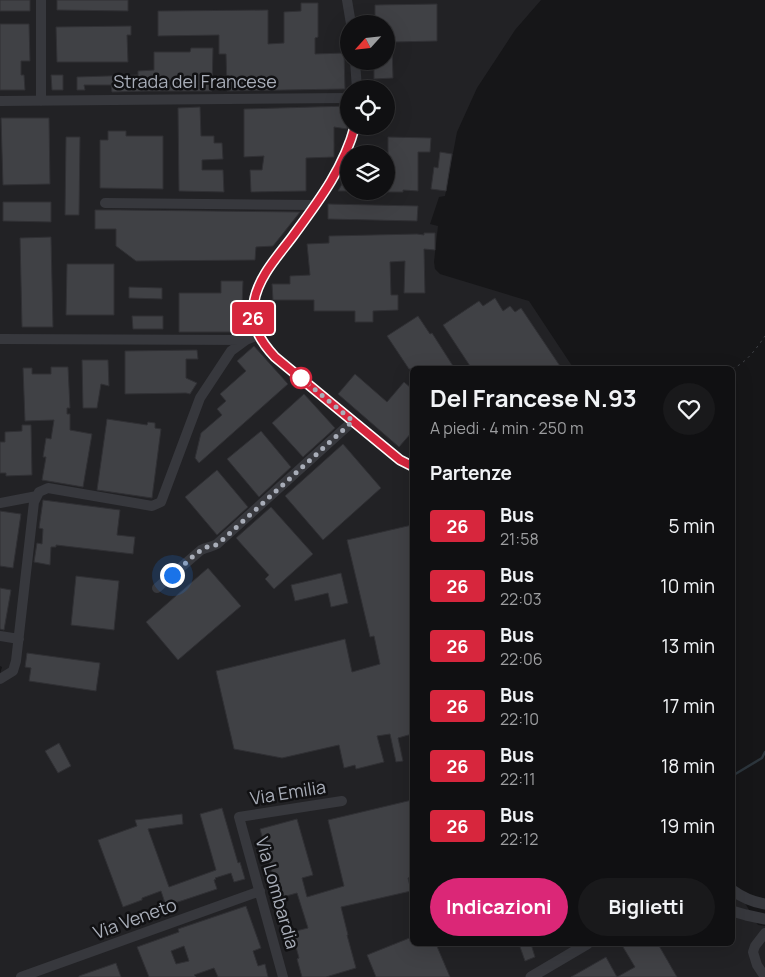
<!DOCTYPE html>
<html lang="it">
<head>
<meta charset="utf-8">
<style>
  :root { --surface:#101012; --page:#19191b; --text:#f1f3f6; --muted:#9c9d9f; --line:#303032; --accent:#db2777 }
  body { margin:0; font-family:Manrope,sans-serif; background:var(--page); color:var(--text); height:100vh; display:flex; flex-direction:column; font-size:19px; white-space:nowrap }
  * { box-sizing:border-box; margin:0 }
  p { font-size:16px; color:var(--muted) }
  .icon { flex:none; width:28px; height:28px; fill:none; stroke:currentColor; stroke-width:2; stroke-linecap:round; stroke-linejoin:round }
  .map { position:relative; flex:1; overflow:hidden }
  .side { position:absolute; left:410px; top:366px; width:325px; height:580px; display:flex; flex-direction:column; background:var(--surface); border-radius:8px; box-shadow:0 5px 20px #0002,0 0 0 1px var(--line) }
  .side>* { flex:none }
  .badge { padding:0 10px; border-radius:4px; font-size:18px; line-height:32px }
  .needle { width:32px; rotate:243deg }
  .buttons { position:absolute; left:340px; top:15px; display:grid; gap:10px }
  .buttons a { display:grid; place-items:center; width:55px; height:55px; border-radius:50%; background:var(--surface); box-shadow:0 5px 20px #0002,0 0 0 1px var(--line); font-size:25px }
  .you { position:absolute; width:25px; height:25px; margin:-12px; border:4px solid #fff; border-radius:50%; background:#1a73e8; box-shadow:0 0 0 8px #1a73e833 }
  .map>.badge { position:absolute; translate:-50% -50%; box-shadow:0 0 0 2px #fff }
  h2 { padding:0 20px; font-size:19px; line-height:45px }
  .round { display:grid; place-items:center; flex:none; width:52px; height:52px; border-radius:26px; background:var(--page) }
  .summary { display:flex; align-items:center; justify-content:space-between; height:85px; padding:0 20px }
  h1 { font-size:24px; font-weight:700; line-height:38px }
  .button { display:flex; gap:10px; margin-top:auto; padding:10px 20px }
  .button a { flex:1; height:58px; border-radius:30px; background:var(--accent); color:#fff; font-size:20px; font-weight:700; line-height:58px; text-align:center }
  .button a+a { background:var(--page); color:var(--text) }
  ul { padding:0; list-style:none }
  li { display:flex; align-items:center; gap:15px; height:60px; padding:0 20px }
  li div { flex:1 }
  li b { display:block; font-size:19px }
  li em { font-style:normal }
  li .badge { min-width:55px; font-weight:700; text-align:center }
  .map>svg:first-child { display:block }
  .built { fill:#222225; fill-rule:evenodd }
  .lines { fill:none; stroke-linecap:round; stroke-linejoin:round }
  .stream { stroke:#2c353c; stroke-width:2.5 }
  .building { fill:#404145; stroke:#303034; fill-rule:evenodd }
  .path { stroke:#3d3f44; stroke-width:1; stroke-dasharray:2.5 4; stroke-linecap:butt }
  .minor { stroke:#37383d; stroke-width:10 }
  .tertiary { stroke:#37383d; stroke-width:11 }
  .line-casing { stroke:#fff; stroke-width:11 }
  .line { stroke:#d7263d; stroke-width:8 }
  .walk { stroke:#a8adb8; stroke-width:5; stroke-dasharray:0 9 }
  .stop-dot { fill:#fff; stroke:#d7263d; stroke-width:2.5 }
  .labels { text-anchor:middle; stroke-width:5; stroke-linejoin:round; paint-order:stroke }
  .street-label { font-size:18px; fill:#a8adb8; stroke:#111113 }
</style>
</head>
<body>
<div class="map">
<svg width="765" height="977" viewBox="0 0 765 977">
  <rect width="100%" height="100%" fill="#161618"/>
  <path class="built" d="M0,0H541L515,30L477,88L457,132L445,196L439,197L430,224L438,226L434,262L435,269L440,274L529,301L574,369H412V944H732L733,883L758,925L765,926V977H0V674L2,667L0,666ZM349,24H386V61H349ZM349,89H386V126H349ZM349,154H386V191H349Z"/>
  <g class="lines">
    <path class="stream" d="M732,776L762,758L765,752"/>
  </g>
  <path class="building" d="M0,0H30V11H0Z
    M57,0H128V11L57,10Z
    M301,3H318V37L315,38V54L344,53L345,89L227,91L226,54H219V35L158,36V11L268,10V44L284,43V12L301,11Z
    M437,4V41L394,42V44H392L393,78L374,79V61H386V24H375V5Z
    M0,24H29L30,61H21V75H24L25,90H0Z
    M131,26V35H127L128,62H57L56,27Z
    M191,48H213L212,91H147L112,92L111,85H84L85,90H77V77L138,75V71L154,70V52H190Z
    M51,75H63V90H52Z
    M349,106L347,129L334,127V157L306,158V191L251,192L250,170H262L264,156L244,157V109Z
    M200,107L201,136H214V143H222L223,159L202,160V170H223L224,192L179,191L178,108Z
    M1,118H49L50,184L3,185Z
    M108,131H126V136H163V189L100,188V140H108Z
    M66,137H80L79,215H65Z
    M388,137L431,138L430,152H418V191L403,190V192H386V161H388Z
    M440,152L452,154L446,191L431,189L434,167L438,168Z
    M349,172V191H338Z
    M3,202H51V222L3,221Z
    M328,204L418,206L417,221L328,219Z
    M95,210H121L300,212L273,246L256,247L255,260L141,261H136L116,246V229H95Z
    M424,233H435V250L424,249L425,293H404L405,261L390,262L391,295H398V310L373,311V322H355V311H314V300H273L272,284H290V276L310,275L307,244L329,243V236L417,234L424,235Z
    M51,237L53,327H22L20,238Z
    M67,264H114V315H66Z
    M221,281H243L241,332H179V293H221Z
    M129,287L162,288V299L129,298Z
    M495,298L503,311L510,306L515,312L521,308L562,369H472L443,325L479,301L483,306Z
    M132,316H163V329H133Z
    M418,316L430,334L432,333L455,369H409L387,336Z
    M254,346L288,384L199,463L195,458L201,433L222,415L217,409L226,401L220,394L246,371L237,361Z
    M197,350L198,359H186V378L197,383L190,394L186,393L125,394V351Z
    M82,360H108L109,386L101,384L97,408H83Z
    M51,367H68L70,408H67V414H70V430L92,434L83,487L42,480L46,457H43L46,438L51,439L54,420L25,421L23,368H32V374H51Z
    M355,374L387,402L404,382L412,389V403L410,407L412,409V432L399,447L338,394Z
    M304,394L335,428L303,457L272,423Z
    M107,419L147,425L148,422L155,423V428L161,429L152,498L97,490Z
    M22,425H31L32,475L6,476V473H0V442H5V432L22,431Z
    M261,431L291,467L259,497L227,459Z
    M343,444L381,488L323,540L285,496Z
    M217,470L248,507L217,535L185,497Z
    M43,500L120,510L117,535L135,537L133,554L56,545V547H51L50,565L34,562L37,543L42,544L43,529L39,528Z
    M271,507L313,554L274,589L265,579L269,575L236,538Z
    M0,511L21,514L13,568L0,566Z
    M412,525V734L398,738L403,761L396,762L390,734L377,736L384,762L356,769L355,765L344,768L339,745L282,758L234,749L216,671L345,639L352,672L380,664L374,636L370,637L347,540Z
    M208,568L241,606L178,660L146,622Z
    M341,573L348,603L331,607L328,593L295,601L291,585Z
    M76,576L119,581L114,630L71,625Z
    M0,588L11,590L4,630L0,629Z
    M27,653L100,663L96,691L29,681L31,668L25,667Z
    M59,743L71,766L58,773L45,751Z
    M412,800V877L408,878L411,891L341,907L348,935H347L356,968L326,977H302L297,959L299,958L292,932L308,928L297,893L279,898L260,829L297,819L313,875L302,878L307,897L344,886L328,820Z
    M222,808L238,863L240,862L245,879L234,882L231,873L215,878L216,879L214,880L217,889L166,906L161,891L142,898V900L123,907L98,840L137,826L135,820L182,814L183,824L148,829L169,887L216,870L200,814Z
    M246,906L261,948L253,951L258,966L265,964L268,977H218L214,968L194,975L196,977H149L137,947L179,932L178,929ZM184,946L189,961L176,964L171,951Z
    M412,937V944H436L450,977H376L367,955Z
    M519,944H531L535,957L525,961Z
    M628,944H658L677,977H571L606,957L617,977L635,967L623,947Z
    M116,963L121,977H79V976Z"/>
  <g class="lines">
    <path class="path" d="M732,369C747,362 756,349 765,336"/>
    <path class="minor" d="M41,0V101
      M347,0L351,24
      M355,61L357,89
      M0,101L349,98
      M355,126C344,169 316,204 290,239C277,258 258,278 254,302C249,324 260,341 275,357L400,460L412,466
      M105,203L315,205
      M0,339L246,340
      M0,503L37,496
      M157,588L201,550C207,547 212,547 217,544L353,421
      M0,636L19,639
      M0,679L13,671L16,661L34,502L39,492L48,488L152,506L161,502L200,398L231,351L246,340L258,335
      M21,977L260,891
      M283,977L239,817L342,801
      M765,977L757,965L753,952L755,946L765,933"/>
    <path class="tertiary" d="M732,890C743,898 752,902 765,904
      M732,911L746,915L765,919
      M531,977L587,944"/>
  </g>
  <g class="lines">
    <defs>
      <path id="line" d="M355,126C344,168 318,202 293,236C278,256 258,277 254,302C250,324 260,341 275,357L400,460L412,466"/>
    </defs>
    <use href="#line" class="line-casing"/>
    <use href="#line" class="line"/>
    <path class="walk" d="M172,575C182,567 192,556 203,549C207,546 212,547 218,544L353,421L296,374L301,378"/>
  </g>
  <circle class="stop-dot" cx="301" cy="378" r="10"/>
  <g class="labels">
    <g class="street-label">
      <text x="195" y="88">Strada del Francese</text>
      <text transform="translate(288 793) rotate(-9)" y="6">Via Emilia</text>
      <text transform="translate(277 893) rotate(74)" y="6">Via Lombardia</text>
      <text transform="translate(135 919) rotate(-20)" y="6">Via Veneto</text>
    </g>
  </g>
</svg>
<div class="buttons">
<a><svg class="needle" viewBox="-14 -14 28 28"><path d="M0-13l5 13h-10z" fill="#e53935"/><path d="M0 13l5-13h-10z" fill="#9c9d9f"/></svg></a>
<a><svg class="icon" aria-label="locate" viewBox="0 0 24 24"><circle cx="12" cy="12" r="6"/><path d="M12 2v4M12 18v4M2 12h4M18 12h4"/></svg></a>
<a><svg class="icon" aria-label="layers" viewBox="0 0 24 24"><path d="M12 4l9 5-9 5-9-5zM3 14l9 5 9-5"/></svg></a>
</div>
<div class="you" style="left:172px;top:575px"></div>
<b class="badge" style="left:253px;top:318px;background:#d7263d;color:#fff">26</b>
<section class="side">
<div class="summary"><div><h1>Del Francese N.93</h1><p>A piedi · 4 min · 250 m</p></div><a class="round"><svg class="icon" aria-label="heart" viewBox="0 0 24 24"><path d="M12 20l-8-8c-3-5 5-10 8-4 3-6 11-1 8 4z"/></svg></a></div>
<h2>Partenze</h2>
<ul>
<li><span class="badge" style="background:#d7263d;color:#fff">26</span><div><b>Bus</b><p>21:58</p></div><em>5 min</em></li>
<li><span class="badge" style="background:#d7263d;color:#fff">26</span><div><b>Bus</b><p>22:03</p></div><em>10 min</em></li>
<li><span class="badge" style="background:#d7263d;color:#fff">26</span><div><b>Bus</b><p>22:06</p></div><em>13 min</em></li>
<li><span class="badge" style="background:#d7263d;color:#fff">26</span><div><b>Bus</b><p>22:10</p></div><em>17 min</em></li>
<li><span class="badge" style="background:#d7263d;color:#fff">26</span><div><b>Bus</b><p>22:11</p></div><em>18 min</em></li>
<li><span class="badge" style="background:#d7263d;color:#fff">26</span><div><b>Bus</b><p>22:12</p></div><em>19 min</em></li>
</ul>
<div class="button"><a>Indicazioni</a><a>Biglietti</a></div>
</section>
</div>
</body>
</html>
